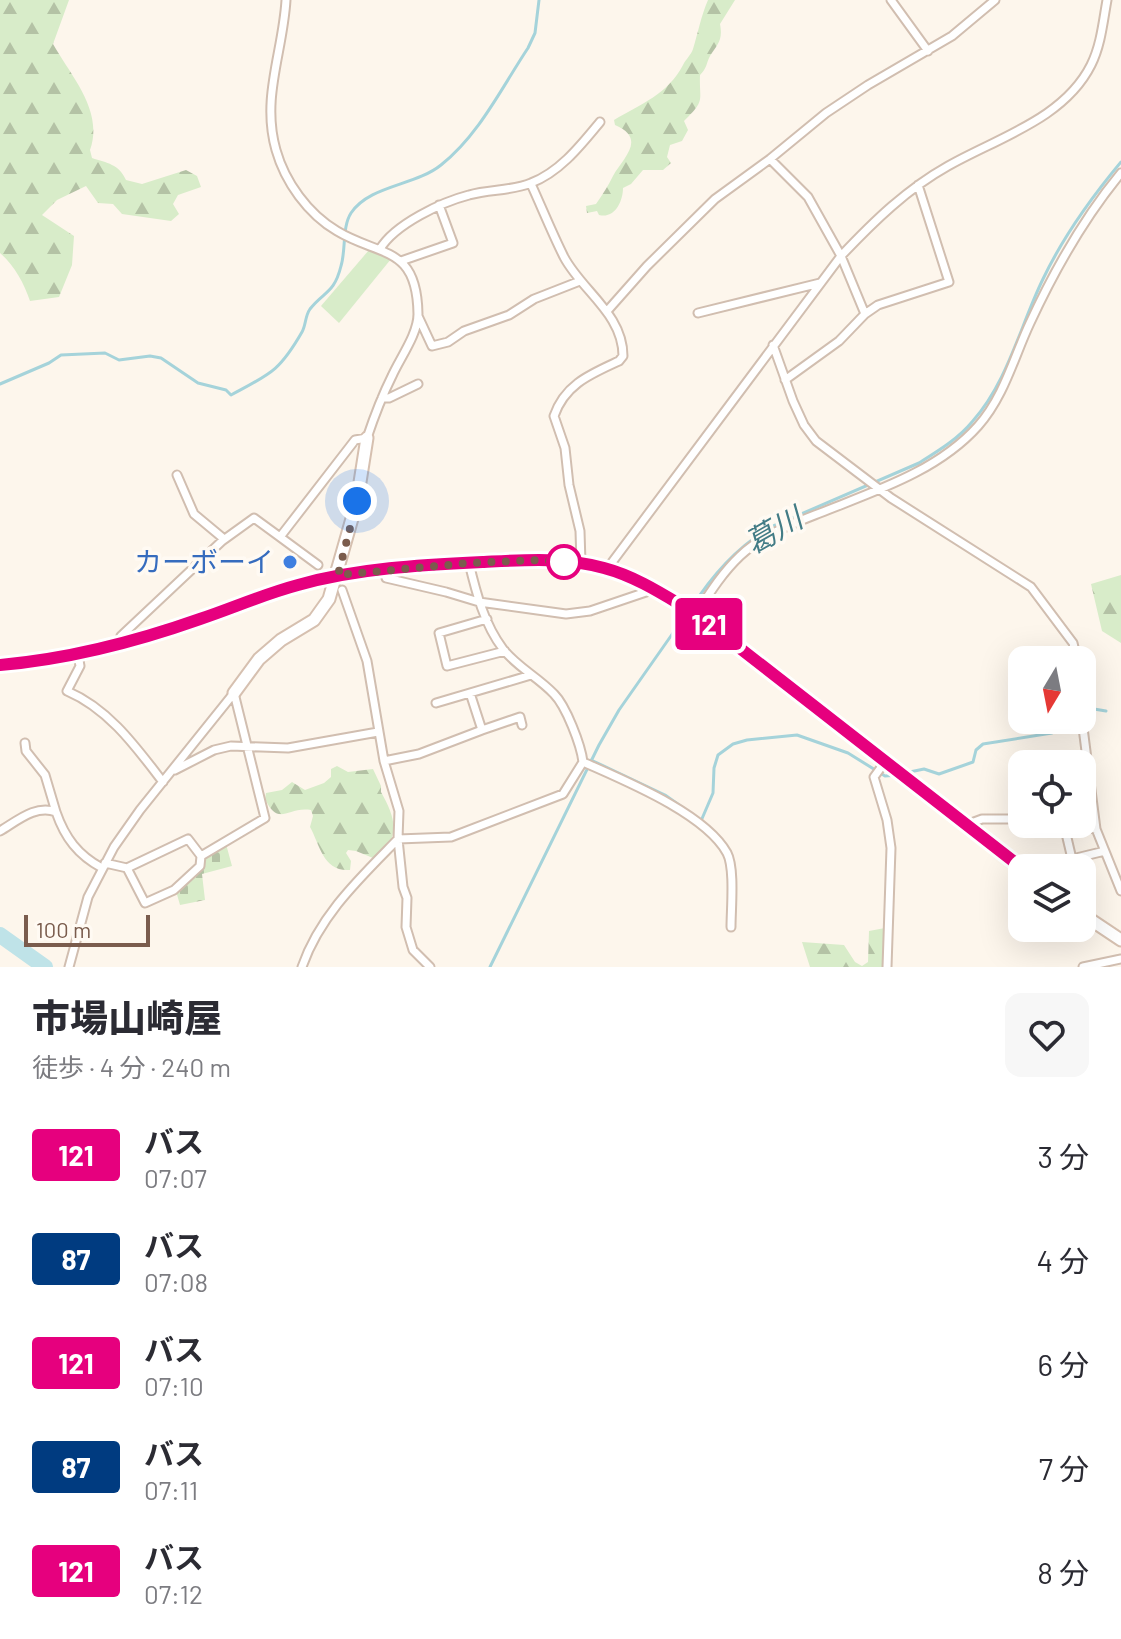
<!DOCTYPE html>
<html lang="ja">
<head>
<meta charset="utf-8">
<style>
  :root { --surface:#fff; --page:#f7f7f7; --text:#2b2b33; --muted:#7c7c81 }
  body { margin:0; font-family:Barlow,"Noto Sans JP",sans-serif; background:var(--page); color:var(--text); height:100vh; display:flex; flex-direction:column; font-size:30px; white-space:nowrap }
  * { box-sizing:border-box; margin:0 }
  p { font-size:26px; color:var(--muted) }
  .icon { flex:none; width:44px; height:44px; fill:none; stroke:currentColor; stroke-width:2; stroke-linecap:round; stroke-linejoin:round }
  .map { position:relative; height:967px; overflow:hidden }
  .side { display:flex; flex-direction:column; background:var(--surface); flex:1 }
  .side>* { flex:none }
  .badge { padding:0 16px; border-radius:6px; font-size:28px; line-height:52px }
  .needle { width:52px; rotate:190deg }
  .tools { position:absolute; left:1008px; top:646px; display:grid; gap:16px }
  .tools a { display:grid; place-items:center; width:88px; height:88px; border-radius:16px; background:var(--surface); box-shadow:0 8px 32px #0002; font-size:40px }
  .scale { position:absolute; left:24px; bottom:20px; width:126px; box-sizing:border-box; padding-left:8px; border:4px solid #7a5c4d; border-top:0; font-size:22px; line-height:28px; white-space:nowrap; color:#7a5c4d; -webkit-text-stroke:6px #fffaf3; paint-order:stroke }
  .you { position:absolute; width:40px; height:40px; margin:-20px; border:6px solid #fff; border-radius:50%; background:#1a73e8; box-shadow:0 0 0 12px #1a73e833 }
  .map>.badge { position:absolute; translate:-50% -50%; box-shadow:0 0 0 4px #fff }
  .round { display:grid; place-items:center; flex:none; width:84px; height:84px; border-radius:16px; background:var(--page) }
  .overview { display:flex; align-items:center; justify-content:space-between; height:136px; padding:0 32px }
  h1 { font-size:38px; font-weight:800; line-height:60px }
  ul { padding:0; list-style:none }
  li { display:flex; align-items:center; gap:24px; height:104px; padding:0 32px }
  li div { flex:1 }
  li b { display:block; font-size:30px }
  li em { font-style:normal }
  li .badge { min-width:88px; font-weight:700; text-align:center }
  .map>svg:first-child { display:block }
  .forest { fill:url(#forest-firs) }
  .cemetery { fill:url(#cemetery-stones) }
  .park { fill:#d8ecc9 }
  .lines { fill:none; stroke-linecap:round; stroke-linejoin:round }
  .stream { stroke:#a5d3da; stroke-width:3 }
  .river { stroke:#bfe3e8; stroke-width:16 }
  .street-casing { stroke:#d1beb0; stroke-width:11 }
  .secondary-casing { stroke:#d6c0b0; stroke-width:15 }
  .street { stroke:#fff; stroke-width:7 }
  .secondary { stroke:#fff; stroke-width:11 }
  .line-casing { stroke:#fff; stroke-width:18 }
  .line { stroke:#e6007e; stroke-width:12 }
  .walk { stroke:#7a5c4d; stroke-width:8; stroke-dasharray:0 14.4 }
  .shop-dot { fill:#3f7fe0; stroke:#fffaf3; stroke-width:3 }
  .stop-dot { fill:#fff; stroke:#e6007e; stroke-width:4 }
  .labels { text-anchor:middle; stroke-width:7; stroke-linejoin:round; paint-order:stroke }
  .shop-label { font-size:28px; fill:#366cbe; stroke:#fffaf3; text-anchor:end }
  .water-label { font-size:30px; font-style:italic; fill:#437c86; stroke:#fffaf3 }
</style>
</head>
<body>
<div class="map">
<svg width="1121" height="967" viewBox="0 0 1121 967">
  <defs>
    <pattern id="forest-firs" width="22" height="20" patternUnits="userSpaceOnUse" patternTransform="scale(2)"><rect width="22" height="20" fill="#d8ecc9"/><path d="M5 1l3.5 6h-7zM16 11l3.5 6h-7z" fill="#b4c2a5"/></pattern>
    <pattern id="cemetery-stones" width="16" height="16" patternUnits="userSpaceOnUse" patternTransform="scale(2)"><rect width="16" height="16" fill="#d8ecc9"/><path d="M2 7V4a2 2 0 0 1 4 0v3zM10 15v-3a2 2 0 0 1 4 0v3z" fill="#b4c2a5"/></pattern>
  </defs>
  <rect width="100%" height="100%" fill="#fdf6ec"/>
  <path class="forest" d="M0,0H69L53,44C71,76 104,111 90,150L92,158C107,163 119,164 126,180L142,184L186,170L197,176L201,187L178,195L173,204L179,214L171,221L122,214L113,204L98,203L86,186L57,200L42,215L74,236L72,265L59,297L30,301C24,283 14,265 0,253Z
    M708,0H735L720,24C723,40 718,44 710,56C706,64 707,68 700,75C699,102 706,99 684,121L688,130L682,141L670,145L667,157L671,163L663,170H643L631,184L623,188C623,201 615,219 599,215L597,211L587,213L586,206L596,204C603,194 608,186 613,176C622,159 648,139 615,125L614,120C641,104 668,94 683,65C686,59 691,55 693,49C698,33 701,16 708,0Z
    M1121,575V643L1102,631L1091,584Z
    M337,766L348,772L373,769L381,786V792C395,817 403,840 373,858L356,851L348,850L346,853L351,861L350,870C323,872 320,845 310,827L313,816L311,810C287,806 279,828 265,799L266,793L282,790L292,782L305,790L324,783L331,777V769Z
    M885,928L884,967H810L802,942L844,945L855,962L862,966L868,962L869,931Z"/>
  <path class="cemetery" d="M226,844L232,866L202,874L205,900L180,905L176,891L203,859Z"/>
  <path class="park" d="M369,250L391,259L339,323L321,306Z"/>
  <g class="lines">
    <path class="stream" d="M0,384L49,363L61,355L105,353L119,360L150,356L161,358L198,383L226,390L231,395C270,374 279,372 302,332C306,325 305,316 310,309C324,291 334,294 341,266C346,250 342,227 351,213C370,185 415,186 441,165C479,135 502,87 528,48L535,33L539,0
      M692,607C713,574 737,547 771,527L919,463C938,451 958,439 972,422C1008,382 1020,326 1043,279C1063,237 1091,198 1121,162
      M1082,713L1088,708L1106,711
      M591,760L665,795L682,807
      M905,773L924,769L939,774L973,762L976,750L983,744L1052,733L1074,720
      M701,821L713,793L714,768L718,755L733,744L747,740L797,735L848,753L885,776L898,775
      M490,967L599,745L619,710L687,613"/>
    <path class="river" d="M0,935L45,967"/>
    <defs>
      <path id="street" d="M286,0C283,52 261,98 276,150C285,182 308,214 337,231C380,257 417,245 418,314C418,334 400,358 392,376C382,396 374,417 367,438L355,440L280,537L318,565
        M891,0L928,51
        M770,159L808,197L841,256L865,314
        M531,184C542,208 552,233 564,257C582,291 623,314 623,356L619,361C591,374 565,384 554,416L565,448L569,485L580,531L581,563
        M380,249C395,224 442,202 469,195C489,189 512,191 531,183C560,172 581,145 600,122
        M401,261L453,243L439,205
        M608,310L647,266L715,199L770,159L826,113L868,85L952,36L995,0
        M698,313L820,283
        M418,316L432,346L448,342L464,331L509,315L534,299L580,281
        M773,345L793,401L804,425L816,441L891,498L1031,587L1073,643L1077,660
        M785,380L839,341L865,314L878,305L949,282L918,185
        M382,398H389L418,384
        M177,475L194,514L224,539
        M469,563C476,592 484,624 503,649C517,667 538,677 554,694C566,706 581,745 583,762C623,780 705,813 727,853C735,868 731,909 731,927
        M384,569L386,578L446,592L479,602L566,614L590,611L655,589
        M607,569L841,256C874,221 907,189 948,166C997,138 1064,119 1091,65C1101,45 1103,22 1107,0
        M342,590L367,661L384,761L399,811L398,839L403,887L407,898L406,927L413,950L430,967
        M696,614C709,594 722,573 740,556C762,535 792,524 820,513C875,491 938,471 978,426C1004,397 1014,357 1030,323C1055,269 1083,219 1121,173
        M487,619L439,633L447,666L505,651
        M125,644L121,636L222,541L254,518L280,537
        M78,655L80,666L67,691C109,709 136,747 163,782
        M436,703L531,675
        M1082,720L1096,829L1121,891
        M482,730L520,717L522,725
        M25,743L26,751L45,775L56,812
        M384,761L419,754L482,730L470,693
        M885,762L874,777L887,820L891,848L887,967
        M175,770L214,750L231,746L288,748L378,732
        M1054,824L1096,829
        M966,825L982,819H1022
        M1064,825L1072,859L1105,851
        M0,831C17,821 36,804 56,812C65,838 78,855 102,868
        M201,856L265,818L234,693
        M105,863L127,868L188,839L201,856L200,866L174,890L145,903L127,868
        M69,967L88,897L114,847L140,810L234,693
        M302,967C320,915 360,878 398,839L451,837L563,794L583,762
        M1083,967L1121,959"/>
      <path id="secondary" d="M0,665C69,659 135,642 200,619C233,608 264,594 298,585C347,571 397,568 447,564C499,560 554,554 604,568C637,577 668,596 696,614L1022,868
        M234,693L259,659L281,640L314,620L329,599L357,501L367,438
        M1082,914L1121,940"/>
    </defs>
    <use href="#street" class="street-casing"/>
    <use href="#secondary" class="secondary-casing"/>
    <use href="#street" class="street"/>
    <use href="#secondary" class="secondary"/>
  </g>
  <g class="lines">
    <defs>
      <path id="line" d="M0,665C69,659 135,642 200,619C233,608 264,594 298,585C358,568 422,565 484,562C524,560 565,557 604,568C638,577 667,597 696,614L1022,868"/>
    </defs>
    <use href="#line" class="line-casing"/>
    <use href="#line" class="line"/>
    <path class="walk" d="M357,501L338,575L469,563L539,560L564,562"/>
  </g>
  <circle class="shop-dot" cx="290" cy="562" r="8"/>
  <circle class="stop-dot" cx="564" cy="562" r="16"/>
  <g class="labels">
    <g class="shop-label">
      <text x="274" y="572">カーボーイ</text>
    </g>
    <g class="water-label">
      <text transform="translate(774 531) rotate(-30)" y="10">葛川</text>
    </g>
  </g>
</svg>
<div class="tools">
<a><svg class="needle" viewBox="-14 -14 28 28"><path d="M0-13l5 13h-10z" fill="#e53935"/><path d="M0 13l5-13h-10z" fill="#7c7c81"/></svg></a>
<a><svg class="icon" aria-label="locate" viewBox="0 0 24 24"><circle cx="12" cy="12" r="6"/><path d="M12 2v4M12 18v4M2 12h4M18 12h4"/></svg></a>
<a><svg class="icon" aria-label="layers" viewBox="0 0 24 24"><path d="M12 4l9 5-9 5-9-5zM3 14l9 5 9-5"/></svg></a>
</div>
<div class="scale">100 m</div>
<div class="you" style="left:357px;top:501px"></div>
<b class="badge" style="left:709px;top:624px;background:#e6007e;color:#fff">121</b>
</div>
<section class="side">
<div class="overview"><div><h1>市場山崎屋</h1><p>徒歩 · 4 分 · 240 m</p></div><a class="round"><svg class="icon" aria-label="heart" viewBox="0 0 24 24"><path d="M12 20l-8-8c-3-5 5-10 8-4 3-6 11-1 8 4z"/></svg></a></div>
<ul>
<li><span class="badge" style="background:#e6007e;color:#fff">121</span><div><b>バス</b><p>07:07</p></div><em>3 分</em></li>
<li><span class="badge" style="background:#003b80;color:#fff">87</span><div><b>バス</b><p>07:08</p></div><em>4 分</em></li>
<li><span class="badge" style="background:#e6007e;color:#fff">121</span><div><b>バス</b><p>07:10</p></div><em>6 分</em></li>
<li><span class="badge" style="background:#003b80;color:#fff">87</span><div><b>バス</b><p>07:11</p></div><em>7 分</em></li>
<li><span class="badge" style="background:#e6007e;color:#fff">121</span><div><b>バス</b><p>07:12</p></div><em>8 分</em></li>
</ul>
</section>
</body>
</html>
